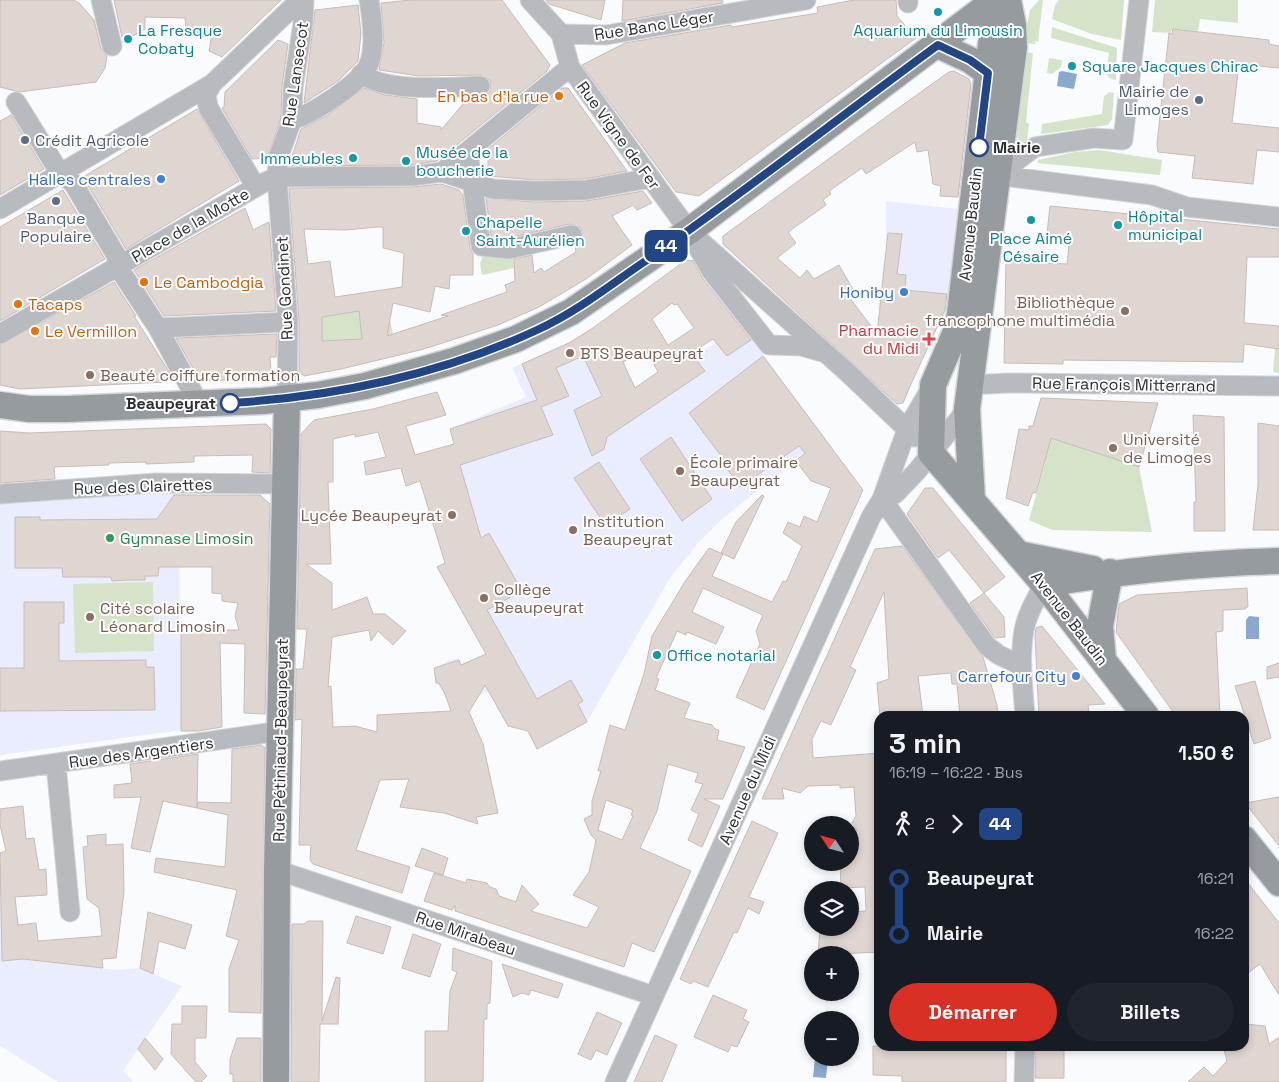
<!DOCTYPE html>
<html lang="fr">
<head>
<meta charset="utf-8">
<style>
  :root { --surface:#171b24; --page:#20242c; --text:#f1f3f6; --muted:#9ea1a6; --accent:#d93025 }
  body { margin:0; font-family:"Space Grotesk",sans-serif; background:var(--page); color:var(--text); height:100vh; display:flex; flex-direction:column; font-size:19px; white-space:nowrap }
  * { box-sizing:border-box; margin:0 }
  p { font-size:16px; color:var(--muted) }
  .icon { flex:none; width:28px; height:28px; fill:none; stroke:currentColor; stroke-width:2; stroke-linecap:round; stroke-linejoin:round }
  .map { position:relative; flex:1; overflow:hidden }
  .details { position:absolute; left:874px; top:711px; width:375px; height:340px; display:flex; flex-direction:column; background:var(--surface); border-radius:15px; box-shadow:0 2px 8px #0003 }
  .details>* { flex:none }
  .badge { padding:0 10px; border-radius:8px; font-size:18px; line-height:32px }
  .needle { width:32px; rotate:306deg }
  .fabs { position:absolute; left:804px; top:816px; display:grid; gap:10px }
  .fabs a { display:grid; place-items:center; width:55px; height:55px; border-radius:50%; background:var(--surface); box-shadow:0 2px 8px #0003; font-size:25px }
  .map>.badge { position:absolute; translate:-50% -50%; box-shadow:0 0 0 2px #fff }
  .legs { display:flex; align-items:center; gap:8px; height:55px; padding:0 15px; font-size:16px }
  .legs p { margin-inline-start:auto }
  .overview { display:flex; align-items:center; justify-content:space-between; height:85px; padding:0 15px }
  h1 { font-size:28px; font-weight:700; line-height:38px }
  .action { display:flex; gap:10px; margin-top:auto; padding:10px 15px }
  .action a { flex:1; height:58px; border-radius:30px; background:var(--accent); color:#fff; font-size:20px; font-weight:700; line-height:58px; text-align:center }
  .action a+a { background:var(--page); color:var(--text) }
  ul { padding:0 15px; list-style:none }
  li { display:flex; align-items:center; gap:18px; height:55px; font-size:19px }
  li i { display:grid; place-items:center; width:8px; height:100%; margin:0 6px; background:currentColor }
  li i::after { content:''; width:12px; height:12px; margin:-6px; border:4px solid; border-radius:50%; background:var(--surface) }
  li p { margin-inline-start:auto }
  li:first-child i { background:linear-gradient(#0000 50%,currentColor 0) }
  li:last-child i { background:linear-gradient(currentColor 50%,#0000 0) }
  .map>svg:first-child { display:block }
  .built { fill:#eaedfe }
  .green { fill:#d5e4c8 }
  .water { fill:#8aa9cf }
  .building { fill:#e0d6d1; stroke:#c6bcb8; fill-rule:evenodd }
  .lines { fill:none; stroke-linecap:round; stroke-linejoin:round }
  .street-casing { stroke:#d5d6d9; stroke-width:21 }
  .secondary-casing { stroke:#d5d6d9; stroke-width:29 }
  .street { stroke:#b7babe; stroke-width:19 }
  .secondary { stroke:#969ba0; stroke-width:26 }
  .line-1-casing { stroke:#fff; stroke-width:11 }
  .line-1 { stroke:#224585; stroke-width:8 }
  .culture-dot { fill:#0f9aa8; stroke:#fff; stroke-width:2 }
  .food-dot { fill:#e8710a; stroke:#fff; stroke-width:2 }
  .service-dot { fill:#5c6f8a; stroke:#fff; stroke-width:2 }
  .stop-1-dot { fill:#fff; stroke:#224585; stroke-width:2.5 }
  .shop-dot { fill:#3f7fe0; stroke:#fff; stroke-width:2 }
  .education-dot { fill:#8d6e63; stroke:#fff; stroke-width:2 }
  .health-dot { fill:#e0444e; stroke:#fff; stroke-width:2 }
  .leisure-dot { fill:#2e9e5b; stroke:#fff; stroke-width:2 }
  .labels { text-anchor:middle; stroke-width:4; stroke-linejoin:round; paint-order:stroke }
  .street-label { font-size:16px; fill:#2e2e32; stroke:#fff }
  .culture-label { font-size:16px; fill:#0d838f; stroke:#fff; text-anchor:start }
  .service-label { font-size:16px; fill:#4e5e75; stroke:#fff; text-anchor:end }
  .food-label { font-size:16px; fill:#c56008; stroke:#fff; text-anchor:start }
  .stop-label { font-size:16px; font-weight:bold; fill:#2e2e32; stroke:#fff; text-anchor:start }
  .shop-label { font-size:16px; fill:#366cbe; stroke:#fff; text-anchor:end }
  .education-label { font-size:16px; fill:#785e54; stroke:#fff; text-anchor:start }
  .health-label { font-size:16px; fill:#be3a42; stroke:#fff; text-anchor:end }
  .leisure-label { font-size:16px; fill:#27864d; stroke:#fff; text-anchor:start }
</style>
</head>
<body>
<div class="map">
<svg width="1279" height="1082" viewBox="0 0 1279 1082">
  <rect width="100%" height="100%" fill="#fafbfe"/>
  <path class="built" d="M886,201L958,209L950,304L945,318L878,309L886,243Z
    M593,328L602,348L617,347L635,388L743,328L825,438L723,518L698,543L670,578L587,722L537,749L525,727L520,729L508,726L502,684L471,700H448L437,683L436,668L447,661L457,658L464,668L487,655L437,567L445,563L421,484L462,473L450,429L526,397L512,368L569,342Z
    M179,492L181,730L0,755V504Z
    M6,851L14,886L22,959L116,970L139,968L182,986L123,1071L133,1082H58L0,1046V853Z"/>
  <path class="green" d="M1039,0H1043L1038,42L1035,41V44L1024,43L1030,10Z
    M1059,0H1124L1121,40L1092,34L1052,19L1055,5Z
    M1155,0H1238V23L1200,19L1198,31L1173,29L1170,33L1152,32Z
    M1052,27L1117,48L1116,80L1111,79L1106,74L1109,53L1051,38Z
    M1024,52L1033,53L1026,122L1029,124L1027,142H1021L1016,136L1015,126Z
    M1049,58L1062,60L1061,67L1052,74L1047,73Z
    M1110,92L1114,93L1112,119L1108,125L1041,134L1042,124L1102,114L1104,96Z
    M1099,150L1162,160L1160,175L1038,163V160L1075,152Z
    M484,252L513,254L514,268L482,275L480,264Z
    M321,307L329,316L359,311L389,323L390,320L393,334L372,339L322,341Z
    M1275,349H1279V373L1273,372Z
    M1051,438L1139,467L1152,532L1052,530L1029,520L1045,463L1042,461Z
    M153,582L154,651L75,653L73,584Z"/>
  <path class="water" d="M1062,71L1077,74L1074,89L1057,86L1059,72Z
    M1249,616L1259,617V639H1246V620Z
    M815,1058H828L826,1078L813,1077Z"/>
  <path class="building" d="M0,0H74L80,4L94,20L101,49L107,56L105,68L96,82L19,92L0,87Z
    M114,0H281L222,57L209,51L212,34L186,32L185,18L145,17V29L123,42Z
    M411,0H502L550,65L547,71L437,161L411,165L289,166L301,129L328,115L364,88L385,95L417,99V123L441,127V130L468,98L481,97L490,92V80L480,75L419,76L379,70L384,43L381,3Z
    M546,0H605L601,20L549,4Z
    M623,0H722L723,3L622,21Z
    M854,0H896L897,16L916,38L699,196L676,192L582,65L625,43L731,25L732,27L818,13L817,7Z
    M358,5L361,34L358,61L338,81L304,103L315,10Z
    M1173,29L1269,40V44L1279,46V68L1239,64L1232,123L1279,128V152L1257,150L1253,184L1192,178L1195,156L1158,152L1157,144L1166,60L1169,33L1172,34Z
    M278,40L288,44L282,86L281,118L267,158L252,159L222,108L224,107L225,92Z
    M954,71L969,79L971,84L958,197L940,196L941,186L933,184L928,150L917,152L915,142L866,174L862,168L829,191L831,194L823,200L826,205L788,232L796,243L777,258L800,278L807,270L814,279L839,265L855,293L849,297L877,334L888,233L902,234L897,274L906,275L905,290L947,294L945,310L911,384L903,403L897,404L723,244V236L897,109L949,72Z
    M562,88H568L627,171L585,179L535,180L488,176V149Z
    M197,109L239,181L126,249L83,177Z
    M11,115L44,169L0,195V121Z
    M441,184L459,190L463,195L470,248L473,254V275H450L449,289L435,286L430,312L393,303L387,336L448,316L441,315L507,292L505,285L515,281L514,259L532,255L534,273L541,268L544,272L576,252L575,246L583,239L581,228L570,224L508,238L491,236L486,198L534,202L586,201L643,191L652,203L637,210L633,205L612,216L632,245L586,279L539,307L498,325L424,349L341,369L304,376L299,372V321L289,188L412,187ZM377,227H383V248L404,253L402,287L335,297L330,261L308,264L304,229L345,230ZM359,311L362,339L322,341V317Z
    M63,190L105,259L0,321V227Z
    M1050,206L1279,229V257H1247L1244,323L1279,326V349L1244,344L1243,362L1063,360V364L1004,363L1006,262L1067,264L1070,237L1047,234Z
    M245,208L253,230L269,222L276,311L164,316L134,270Z
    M686,260L693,261L703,279L751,340L727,356L713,339L691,353L705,371L607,437L604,449L592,456L574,410L602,396L583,356L556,368L569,396L541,407L553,435L460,465L481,538L489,533L522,591L487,610L537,699L571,680L583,701L578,704L587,722L537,749L528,731L508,726L485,685L469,712L483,744L498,813L476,817L478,824L444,813L400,807L409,779L380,780L356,850L410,867L402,893L313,864L310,860L311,845H299L302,719L295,720L296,669H303L307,629H297L301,434L314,420L373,409L437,392L446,415L406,426L415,455L454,444L450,429L537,400L522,364L569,343L593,328ZM672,303L674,305L677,304L694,328L668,345L652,319ZM646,350L658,372L635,388L623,362ZM378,432L386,457L364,462L366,475L401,468L406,486L420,481L445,563L437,567L486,654L461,665L459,660L434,668L436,683H439L445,694L451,711L377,715V732L355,726L333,727L331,686L328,687L332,637L369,630L371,641L378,631L393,645L406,631L385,614H373L367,597L332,610V583L306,564H331L328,482H333V439L355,434V437Z
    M114,282L136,316H134L171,375L166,382L20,389L0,385V345Z
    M277,334L276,357H270L271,373L267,378L251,379L200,381L176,338Z
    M763,356L863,490L764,710L736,697L760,644L756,631L763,615L703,588L692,612L724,627L716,644L687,632L686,635L677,631L656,678L659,679L655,690L690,703L684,718L712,725L715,729L719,730L717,740L745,747L723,799H704L720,806L702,847L688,840L699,814L691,810L703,784L695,782L698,773L668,764L657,811L640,848L691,871L654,952L632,943L624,967L455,911V905L452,910L424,901L434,873L466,883L467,879L487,883L490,887L496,889L499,896L516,902L522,885L539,904L531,911L587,928L599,907L573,895L589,872L596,840L591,835L584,819L592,815V801L601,771H598L610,725L625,730L644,674L652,636L686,580L709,548L723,554L712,576L772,602L783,581L786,582L802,546L783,533L788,522L800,527L804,516L817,522L831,488L811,481L796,461L805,453L799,446L740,487L728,470L730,468L689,413ZM606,800L633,810L631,815L633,816L622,840L598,830Z
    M1041,398L1158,403L1139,467L1051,438L1038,486L1036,493L1033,492L1028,506L1006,498L1019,429L1029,430V426H1033Z
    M1193,415L1224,417L1225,531H1194V502H1196Z
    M1258,423L1279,426V530H1253L1258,484Z
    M266,424L271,429L270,473L252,472L253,455L194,456V462L146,464V462L109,463V465L54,467L55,479L0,483V431L29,433Z
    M671,437L712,499L682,521L640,459Z
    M599,462L630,509L605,525L574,478Z
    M925,488H933L1005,577L984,593L949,550L938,558L907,514Z
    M174,495H260L270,504L265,714L244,713L245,644L220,643L222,727L198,731H181V630H239L235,616L238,603L222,601V594L212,593V567H159L158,576H145V580H127L112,581L111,577H63L62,568H15V517H40V520L157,519Z
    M762,495L764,496L734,559L721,553L736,522Z
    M902,546L983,657L997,705L998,716H960L957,684H952L951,673L918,676L923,716H880L877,683L889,679L884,592L850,667L856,670L831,725L821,721L812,739L813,758L879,753V952L818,955L820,928H850V912L866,911L865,887L841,888L840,862H850V855L857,854L856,829L852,823L856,816L854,787L840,788V785L808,786L800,793L782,788L784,799H762L875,549Z
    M1247,588L1248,607H1245L1246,609L1223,610V631L1216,632L1220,716H1176L1116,632L1119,604L1137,595Z
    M984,593L1004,617L1005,637L995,638L970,603Z
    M24,602H64V623H59V661L146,660V667H154L155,710L0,711V668H24Z
    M1042,626L1105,704L1088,705L1089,716H1039L1035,636L1036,628Z
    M1279,663V677L1267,679V667Z
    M1255,681L1271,738L1254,744L1235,686Z
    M261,745L265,748L261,1013L229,1012V969L239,940L226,936L237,890L154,872L156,858L225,867L228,815L197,808L198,802L231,803L232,749Z
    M198,754L197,808L163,801L150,852L131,848L141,797L114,798V785L132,783L130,764Z
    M1279,797V846L1245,803Z
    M23,806L26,839L34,838L39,870L46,869L47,895L15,897L18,925L36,923L38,941L102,936L99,908L87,899L83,847L88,846L87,836L106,834V845L123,844L124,892L116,958L102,959L103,968L23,959L2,961L0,853L6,851L0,825V809Z
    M752,821L778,833L749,897L764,902L759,914L748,908L737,933L734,932L708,987L693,981L691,984L680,979Z
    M422,848L448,858L443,875L415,866Z
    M1244,878L1279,923V995L1260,964L1244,976Z
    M148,912L192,925L185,949L159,941L153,974L140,968Z
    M356,916L391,927L383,954L347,943Z
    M308,921H323L322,1021L336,977L340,978L338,1024H320L319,1082H291L292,924H304Z
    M413,934L441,944L430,977L402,968Z
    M453,948L492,961L490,1003L487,1004V1019H484L483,1082H425V1031H448L450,991L457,972L452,970Z
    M502,964L563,984L558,998L531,990L529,995L522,993L513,997Z
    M713,995L747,1010L743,1019L749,1022L737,1047L731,1045L728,1052L694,1037Z
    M182,1006H207L206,1038H195V1062L207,1076L201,1082H196L171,1054L172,1024H182Z
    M597,1012L622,1023L607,1055L596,1050L591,1060L578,1054Z
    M1244,1024L1265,1026L1269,1044L1279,1037V1082H1188L1204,1067L1213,1076L1227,1061L1223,1046H1244Z
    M655,1035L677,1045L662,1082H634Z
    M145,1038L163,1059L155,1070L138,1049Z
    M237,1038H261V1082H233V1074H230V1059Z
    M873,1046H1006V1082H902V1076L873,1075Z
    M1047,1046H1064V1078H1035L1036,1047Z"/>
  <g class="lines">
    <defs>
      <path id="street" d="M101,0L112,46
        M530,0L561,34L570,67L689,231L847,372L915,437
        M908,0V3
        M561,34L606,35L806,0
        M361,74C390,93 446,87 480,86
        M16,102L60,173L73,183L116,255L118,267L158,328L199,404
        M292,120C312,114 358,85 368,66C376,50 372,18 369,0
        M468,152L481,246L509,249L572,235
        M442,172L570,67
        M987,174L1152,195L1187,207L1279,217
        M998,175L1035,147L1094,138L1123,140L1139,0
        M256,187L208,107L206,94L212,84L300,0
        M0,209L212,84
        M694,241L712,272L769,345L801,346L822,352
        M158,328L288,322
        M0,334L263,183L277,177L412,176L442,172L493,189L535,191L586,190L650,178
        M970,385L1008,383L1279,386
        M287,399L288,322L277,177L278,158L292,120L293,88L303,23L304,0
        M0,494L156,483L285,484
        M882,499L987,646L999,655L1022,666
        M882,499L895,494L917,471L967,409
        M1025,716C1023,688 1019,658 1024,630C1027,614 1036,599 1044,584
        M56,764L70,912
        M0,771L281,731
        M277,870L654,996
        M615,1082L871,517L882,499L907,429L931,388
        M1024,1082L1025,1046"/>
      <path id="secondary" d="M1004,0L991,44L960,314L957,329L933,385L931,453L1044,584L1146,716
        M938,45L970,60L988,73
        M0,405L29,409H67L263,401L318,395L365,386L454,361L516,339L571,312L689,231L995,0
        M972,500L967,409L1014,47L1013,25L1008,0
        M1018,554L1093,569
        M1044,584C1122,571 1200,563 1279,561
        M1103,660L1100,626L1110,572
        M1244,839L1279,883
        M276,1082L277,870L287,399"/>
    </defs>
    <use href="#street" class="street-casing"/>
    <use href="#secondary" class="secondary-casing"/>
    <use href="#street" class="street"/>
    <use href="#secondary" class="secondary"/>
  </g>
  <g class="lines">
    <defs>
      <path id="line-1" d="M230,403C334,397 443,374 537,330C577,312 611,284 647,260C746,191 841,116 938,45L970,60L988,73L979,147"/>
    </defs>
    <use href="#line-1" class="line-1-casing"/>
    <use href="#line-1" class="line-1"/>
  </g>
  <g class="culture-dot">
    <circle cx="938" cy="12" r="5"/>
    <circle cx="128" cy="39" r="5"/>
    <circle cx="1072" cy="66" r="5"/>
    <circle cx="353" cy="158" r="5"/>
    <circle cx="406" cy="161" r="5"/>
    <circle cx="1031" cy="220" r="5"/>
    <circle cx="1118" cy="225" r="5"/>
    <circle cx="466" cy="231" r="5"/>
    <circle cx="657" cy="655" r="5"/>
  </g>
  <g class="food-dot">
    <circle cx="559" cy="96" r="5"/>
    <circle cx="144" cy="282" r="5"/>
    <circle cx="18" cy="304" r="5"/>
    <circle cx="35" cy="331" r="5"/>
  </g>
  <g class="service-dot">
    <circle cx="1199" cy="100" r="5"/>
    <circle cx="25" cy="140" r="5"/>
    <circle cx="56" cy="201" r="5"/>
  </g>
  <g class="stop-1-dot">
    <circle cx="979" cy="147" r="9"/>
    <circle cx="230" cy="403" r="9"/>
  </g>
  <g class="shop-dot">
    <circle cx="161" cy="179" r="5"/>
    <circle cx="904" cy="292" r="5"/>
    <circle cx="1076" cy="676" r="5"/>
  </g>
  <g class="education-dot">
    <circle cx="1125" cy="311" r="5"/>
    <circle cx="570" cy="353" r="5"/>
    <circle cx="90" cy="375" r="5"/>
    <circle cx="1113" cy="448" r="5"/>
    <circle cx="680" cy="471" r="5"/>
    <circle cx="452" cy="515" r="5"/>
    <circle cx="573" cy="530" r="5"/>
    <circle cx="484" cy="598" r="5"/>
    <circle cx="90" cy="617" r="5"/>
  </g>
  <path class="health-dot" d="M926.5 331.5h5v5h5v5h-5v5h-5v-5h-5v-5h5z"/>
  <circle class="leisure-dot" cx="110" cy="538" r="5"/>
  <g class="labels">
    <g class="street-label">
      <text transform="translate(654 25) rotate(-9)" y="6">Rue Banc Léger</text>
      <text transform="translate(295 74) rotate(-82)" y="6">Rue Lansecot</text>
      <text transform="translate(619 135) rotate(54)" y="6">Rue Vigne de Fer</text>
      <text transform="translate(970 224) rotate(-84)" y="6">Avenue Baudin</text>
      <text transform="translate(190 225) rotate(-30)" y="6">Place de la Motte</text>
      <text transform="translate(284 288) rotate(-93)" y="6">Rue Gondinet</text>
      <text transform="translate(1124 384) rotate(1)" y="6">Rue François Mitterrand</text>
      <text transform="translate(143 486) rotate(-2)" y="6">Rue des Clairettes</text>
      <text transform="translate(1070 618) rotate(52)" y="6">Avenue Baudin</text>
      <text transform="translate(280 740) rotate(-89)" y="6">Rue Pétiniaud-Beaupeyrat</text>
      <text transform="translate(141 752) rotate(-8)" y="6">Rue des Argentiers</text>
      <text transform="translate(747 790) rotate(-66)" y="6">Avenue du Midi</text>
      <text transform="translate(466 933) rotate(19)" y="6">Rue Mirabeau</text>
    </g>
    <g class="culture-label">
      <text x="138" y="36">La Fresque<tspan x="138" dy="18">Cobaty</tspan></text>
      <text x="938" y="36" text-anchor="middle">Aquarium du Limousin</text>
      <text x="1082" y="72">Square Jacques Chirac</text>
      <text x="416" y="158">Musée de la<tspan x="416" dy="18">boucherie</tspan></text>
      <text x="343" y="164" text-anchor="end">Immeubles</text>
      <text x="1128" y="222">Hôpital<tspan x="1128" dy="18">municipal</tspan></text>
      <text x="476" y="228">Chapelle<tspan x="476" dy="18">Saint-Aurélien</tspan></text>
      <text x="1031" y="244" text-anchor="middle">Place Aimé<tspan x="1031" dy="18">Césaire</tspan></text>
      <text x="667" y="661">Office notarial</text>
    </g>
    <g class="service-label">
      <text x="1189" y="97">Mairie de<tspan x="1189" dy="18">Limoges</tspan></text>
      <text x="35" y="146" text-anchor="start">Crédit Agricole</text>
      <text x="56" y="224" text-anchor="middle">Banque<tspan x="56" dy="18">Populaire</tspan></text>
    </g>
    <g class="food-label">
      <text x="549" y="102" text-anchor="end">En bas d'la rue</text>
      <text x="154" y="288">Le Cambodgia</text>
      <text x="28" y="310">Tacaps</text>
      <text x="45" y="337">Le Vermillon</text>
    </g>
    <g class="stop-label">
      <text x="993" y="153">Mairie</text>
      <text x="216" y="409" text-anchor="end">Beaupeyrat</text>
    </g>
    <g class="shop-label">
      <text x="151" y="185">Halles centrales</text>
      <text x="894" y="298">Honiby</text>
      <text x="1066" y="682">Carrefour City</text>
    </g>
    <g class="education-label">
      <text x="1115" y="308" text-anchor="end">Bibliothèque<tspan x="1115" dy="18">francophone multimédia</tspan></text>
      <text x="580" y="359">BTS Beaupeyrat</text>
      <text x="100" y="381">Beauté coiffure formation</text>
      <text x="1123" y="445">Université<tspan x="1123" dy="18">de Limoges</tspan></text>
      <text x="690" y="468">École primaire<tspan x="690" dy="18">Beaupeyrat</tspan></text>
      <text x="442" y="521" text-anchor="end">Lycée Beaupeyrat</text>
      <text x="583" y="527">Institution<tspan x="583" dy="18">Beaupeyrat</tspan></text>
      <text x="494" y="595">Collège<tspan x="494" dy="18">Beaupeyrat</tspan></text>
      <text x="100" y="614">Cité scolaire<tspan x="100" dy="18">Léonard Limosin</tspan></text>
    </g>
    <g class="health-label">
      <text x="919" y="336">Pharmacie<tspan x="919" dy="18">du Midi</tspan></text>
    </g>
    <g class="leisure-label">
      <text x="120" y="544">Gymnase Limosin</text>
    </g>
  </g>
</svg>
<div class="fabs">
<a><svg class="needle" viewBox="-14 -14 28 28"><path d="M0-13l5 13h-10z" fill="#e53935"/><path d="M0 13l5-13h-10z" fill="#9ea1a6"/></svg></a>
<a><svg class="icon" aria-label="layers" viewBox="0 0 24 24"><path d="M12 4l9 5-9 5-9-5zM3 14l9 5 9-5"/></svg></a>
<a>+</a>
<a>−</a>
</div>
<b class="badge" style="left:666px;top:246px;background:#224585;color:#fff">44</b>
<section class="details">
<div class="overview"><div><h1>3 min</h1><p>16:19 – 16:22 · Bus</p></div><b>1.50 €</b></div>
<div class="legs"><svg class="icon" aria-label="walk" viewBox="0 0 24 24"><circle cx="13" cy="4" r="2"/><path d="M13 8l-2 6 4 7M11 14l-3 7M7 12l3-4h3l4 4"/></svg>2<svg class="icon" aria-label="forward" viewBox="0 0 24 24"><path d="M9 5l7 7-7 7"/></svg><b class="badge" style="background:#224585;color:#fff">44</b></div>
<ul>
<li><i style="color:#224585"></i><b>Beaupeyrat</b><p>16:21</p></li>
<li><i style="color:#224585"></i><b>Mairie</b><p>16:22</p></li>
</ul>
<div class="action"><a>Démarrer</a><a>Billets</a></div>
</section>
</div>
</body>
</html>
